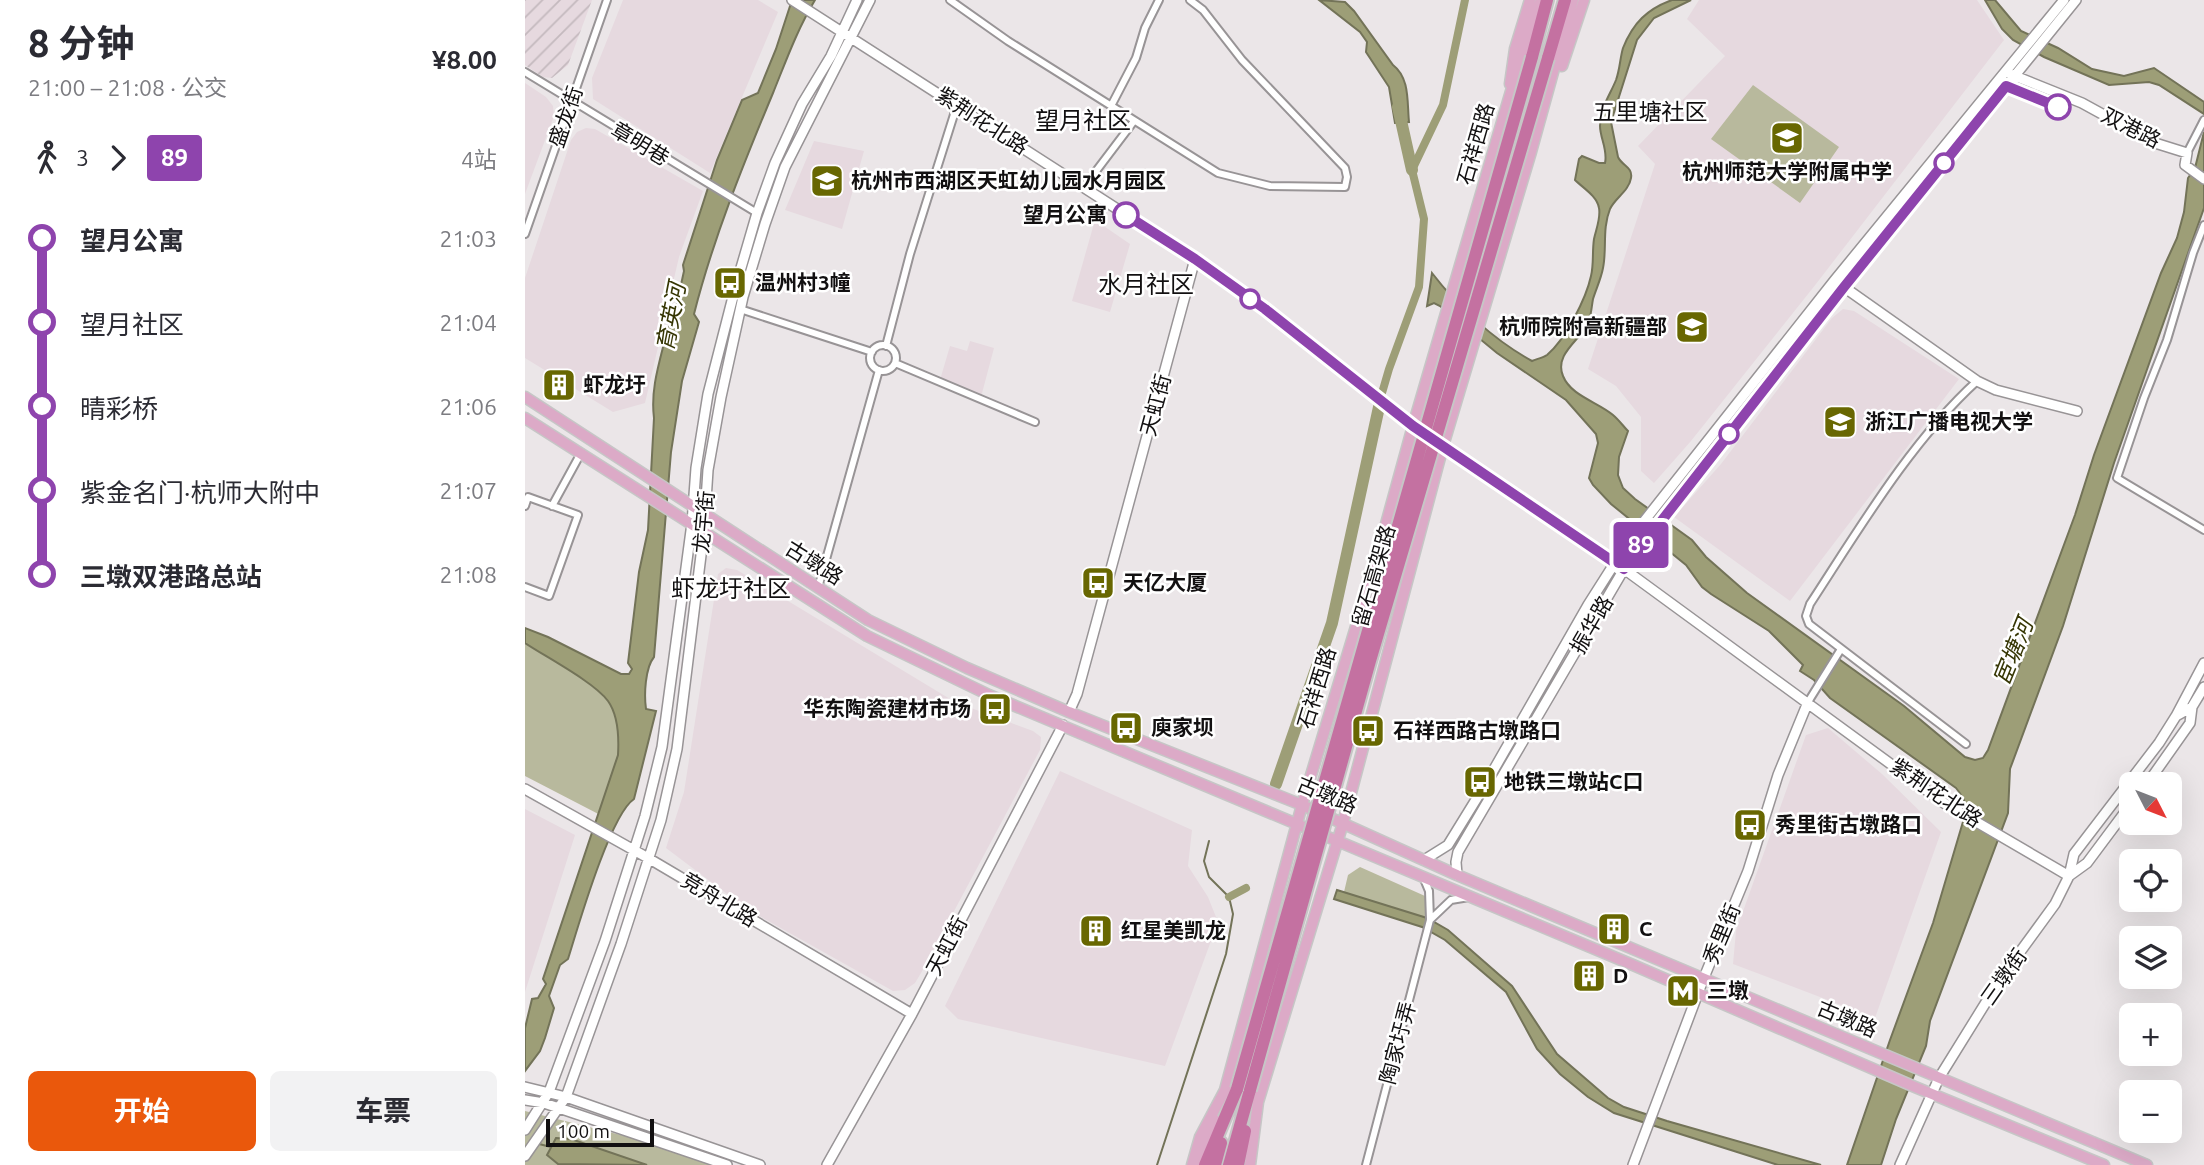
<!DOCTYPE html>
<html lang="zh">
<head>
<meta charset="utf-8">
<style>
  :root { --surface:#fff; --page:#f2f2f3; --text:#2b2b33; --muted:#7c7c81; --accent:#ea580c }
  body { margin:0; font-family:Ubuntu,"Noto Sans SC",sans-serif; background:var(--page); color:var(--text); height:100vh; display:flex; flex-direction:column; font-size:26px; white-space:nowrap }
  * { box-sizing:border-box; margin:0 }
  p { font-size:23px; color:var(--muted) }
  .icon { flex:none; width:38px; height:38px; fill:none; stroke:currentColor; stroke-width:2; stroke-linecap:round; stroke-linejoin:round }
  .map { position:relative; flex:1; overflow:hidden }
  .panel { display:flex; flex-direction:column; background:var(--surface); width:525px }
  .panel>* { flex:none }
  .badge { padding:0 14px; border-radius:5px; font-size:24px; line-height:46px }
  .needle { width:46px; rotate:132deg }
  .tools { position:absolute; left:1594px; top:772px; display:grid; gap:14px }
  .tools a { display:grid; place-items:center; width:63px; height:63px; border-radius:10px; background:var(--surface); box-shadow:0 7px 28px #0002; font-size:35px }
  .scale { position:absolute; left:21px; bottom:18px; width:108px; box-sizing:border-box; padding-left:7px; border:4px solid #121011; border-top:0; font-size:19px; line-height:24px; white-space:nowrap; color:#121011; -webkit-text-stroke:5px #fff; paint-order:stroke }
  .map>.badge { position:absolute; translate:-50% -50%; box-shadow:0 0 0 4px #fff }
  .legs { display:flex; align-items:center; gap:10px; height:77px; padding:0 28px; font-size:23px }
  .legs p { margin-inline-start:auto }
  .summary { display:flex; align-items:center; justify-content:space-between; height:119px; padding:0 28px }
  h1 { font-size:38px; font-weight:700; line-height:52px }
  .primary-button { display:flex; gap:14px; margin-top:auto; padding:14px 28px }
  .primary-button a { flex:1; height:80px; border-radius:10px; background:var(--accent); color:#fff; font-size:28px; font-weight:700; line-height:80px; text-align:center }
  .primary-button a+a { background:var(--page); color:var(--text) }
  ul { padding:0 28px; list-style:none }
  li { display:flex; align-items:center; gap:24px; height:84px; font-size:26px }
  li i { display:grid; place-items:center; width:10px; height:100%; margin:0 9px; background:currentColor }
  li i::after { content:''; width:18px; height:18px; margin:-9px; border:5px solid; border-radius:50%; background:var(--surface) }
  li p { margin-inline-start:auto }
  li:first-child i { background:linear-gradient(#0000 50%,currentColor 0) }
  li:last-child i { background:linear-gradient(currentColor 50%,#0000 0) }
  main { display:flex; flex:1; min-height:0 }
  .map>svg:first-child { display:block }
  .built { fill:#e6d9df }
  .industrial { fill:url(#industrial-furrows) }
  .park { fill:#b8b99d }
  .water { fill:#9d9e77; stroke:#737358; stroke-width:2 }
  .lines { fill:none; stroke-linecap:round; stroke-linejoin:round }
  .stream { stroke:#737358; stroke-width:2 }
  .canal { stroke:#9d9e77; stroke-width:8 }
  .river { stroke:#9d9e77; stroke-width:12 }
  .street-casing { stroke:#989496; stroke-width:10 }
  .secondary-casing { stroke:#989496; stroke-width:12 }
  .primary-casing { stroke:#c6c6c6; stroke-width:13 }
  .highway-casing { stroke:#c6c6c6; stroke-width:16 }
  .street { stroke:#fff; stroke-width:6 }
  .secondary { stroke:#fff; stroke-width:9 }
  .primary { stroke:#dcaac7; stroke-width:10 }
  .highway { stroke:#c471a1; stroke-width:12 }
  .highway-bridge-casing { stroke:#c6c6c6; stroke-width:16; stroke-linecap:butt }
  .highway-bridge { stroke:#c471a1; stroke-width:12 }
  .line-1-casing { stroke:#fff; stroke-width:16 }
  .line-1 { stroke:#8e44ad; stroke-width:10 }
  .stop-1-dot { fill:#fff; stroke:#8e44ad; stroke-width:3.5 }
  .labels { text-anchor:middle; stroke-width:5; stroke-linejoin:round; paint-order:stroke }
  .street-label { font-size:21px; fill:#121011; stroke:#fff }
  .poi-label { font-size:21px; font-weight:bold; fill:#121011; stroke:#fff; text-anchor:start }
  .stop-label { font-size:21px; font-weight:bold; fill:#121011; stroke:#fff; text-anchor:end }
  .neighbourhood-label { font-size:23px; fill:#121011; stroke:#fff }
  .water-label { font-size:23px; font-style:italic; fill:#363604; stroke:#fff }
  .quarter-label { font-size:24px; fill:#121011; stroke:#fff }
</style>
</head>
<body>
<main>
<section class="panel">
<div class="summary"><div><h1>8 分钟</h1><p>21:00 – 21:08 · 公交</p></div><b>¥8.00</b></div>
<div class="legs"><svg class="icon" aria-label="walk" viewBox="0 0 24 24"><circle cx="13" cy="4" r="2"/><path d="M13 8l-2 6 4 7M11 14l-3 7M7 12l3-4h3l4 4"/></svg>3<svg class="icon" aria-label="forward" viewBox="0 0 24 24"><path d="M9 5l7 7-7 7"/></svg><b class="badge" style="background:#8e44ad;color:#fff">89</b><p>4站</p></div>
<ul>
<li><i style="color:#8e44ad"></i><b>望月公寓</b><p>21:03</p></li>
<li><i style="color:#8e44ad"></i><span>望月社区</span><p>21:04</p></li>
<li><i style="color:#8e44ad"></i><span>晴彩桥</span><p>21:06</p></li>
<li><i style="color:#8e44ad"></i><span>紫金名门·杭师大附中</span><p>21:07</p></li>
<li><i style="color:#8e44ad"></i><b>三墩双港路总站</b><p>21:08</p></li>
</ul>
<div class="primary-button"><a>开始</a><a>车票</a></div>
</section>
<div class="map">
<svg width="1679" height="1165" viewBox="0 0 1679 1165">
  <defs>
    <pattern id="industrial-furrows" width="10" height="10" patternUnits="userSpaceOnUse" patternTransform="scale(1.75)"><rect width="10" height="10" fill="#e6d9df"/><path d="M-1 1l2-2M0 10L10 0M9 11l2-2" fill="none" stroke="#c4b9be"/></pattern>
  </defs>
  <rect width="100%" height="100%" fill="#ebe6e8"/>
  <path class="built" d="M98,0H233L253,12L185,173L68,99L67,78Z
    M1174,0H1452L1479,40L1291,284L1166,441L1129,483L1116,471V417L1091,386L1063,369L1130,164L1113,146L1200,56L1162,19Z
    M0,83L21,97L28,106L29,116L0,194Z
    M61,128L70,129L178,191L154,257L120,403L88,412L0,358V278L46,140L52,132Z
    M289,141L339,151L317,229L260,210Z
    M570,220L605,244L585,312L547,301Z
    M1318,309L1329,311L1434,379L1265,601L1149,517L1196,464L1307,318Z
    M445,341L469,348L456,397L415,380L425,346L442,351Z
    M201,568L212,570L430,702L508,731L516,737L515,750L396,973L390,983L380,990L368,991L222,909L141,848L159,792L193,574Z
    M1303,728L1357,774L1416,832L1350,1018L1208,964L1211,931L1281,735Z
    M535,771L667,830L663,866L683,897L693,922L640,1066L433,1019L420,1006Z
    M0,809L50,835L0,992Z"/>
  <path class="industrial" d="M0,0H67L43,65L27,78L18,77L0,65Z"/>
  <path class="park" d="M1228,85L1314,147L1275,203L1186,139Z
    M0,640L112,701L83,819L0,776Z
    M835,867L900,896L904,905L902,918L819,892L823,875Z
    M0,1111L136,1145L197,1165H0Z"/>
  <path class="water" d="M267,0H290C272,30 261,61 248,93C218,165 188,239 169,314L174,322L157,381L146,452L129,657C120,668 119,695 121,709L131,711L109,799C85,815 53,927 43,959L35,965L24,996L29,1008L20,1038L15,1051L0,1071V1028L7,999L13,998L21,984L18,979L93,755C94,738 93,715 83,701C69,682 21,657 0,643V628L23,637L96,674H104L107,669L103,663L114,572L123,530L129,418C125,387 136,358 143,327L147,326L159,271L158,265L192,160L217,100L233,93L251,49Z
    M794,0L820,2L829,11L868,65C885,78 882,102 884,122L870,123L864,87L841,52L842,42L835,32Z
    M1147,0H1166L1129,18L1112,40L1086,122L1093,157C1097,166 1108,167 1106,178C1104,191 1090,198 1085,209C1077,229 1082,249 1078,268C1076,279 1071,289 1068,299C1066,310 1066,321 1059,330C1049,344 1030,357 1038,376C1046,396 1073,402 1088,415C1094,420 1098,426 1103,431L1094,457L1093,475L1098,488L1110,499L1167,540L1181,557L1222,593L1379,706L1440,757L1450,760L1458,758L1463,750L1550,515L1569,455L1636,273L1652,238L1659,212L1663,178L1670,168L1679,132V208L1589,463L1538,626L1485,769L1483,813L1405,1021L1401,1046L1371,1119L1356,1165H1322L1365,1040L1408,923L1440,815C1442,803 1439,798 1431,788L1305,698L1289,680L1275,671L1278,665L1244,631L1186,594L1177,587L1161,565L1086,504L1068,485L1064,478L1073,443L1071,434L1041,400L972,353L915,306L909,303L902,306L907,273C933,307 969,340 1007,361C1011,359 1018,358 1022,355C1040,340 1061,299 1066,276C1069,264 1067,252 1069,239C1071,229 1076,218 1074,208C1072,196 1058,188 1050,180L1054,159L1057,156L1074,163H1080C1083,150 1075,138 1075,126C1075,108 1085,95 1091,80C1095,69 1095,58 1098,48C1108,23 1122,9 1147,0Z
    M1460,0H1470L1496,31L1533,48L1567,69L1599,76L1629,68L1679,102V114L1634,85L1624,82L1584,85L1519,57L1488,40L1477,29Z
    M812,890L902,918L923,930L987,986L1032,1054L1083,1098L1099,1107L1142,1121L1296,1165H1253L1089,1113L1063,1097L1035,1074L1012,1049L981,992L920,940L897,927L809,899Z
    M31,1138L46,1139L122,1165L33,1164L22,1155Z"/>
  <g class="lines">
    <path class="stream" d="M14,1144L26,1147
      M632,1165L701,954L708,914L704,897L684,877L679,861L684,841"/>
    <path class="canal" d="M857,393L864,369L894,287L899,219L887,170L918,105L940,0
      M704,897L721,888"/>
    <path class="river" d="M873,107L887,170
      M751,784L807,623L854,407"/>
    <defs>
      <path id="street" d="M425,0L483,41L693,173L745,186L820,187L822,177L820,168L717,60L678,10L665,0
        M0,72L232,213
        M586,106L611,58L620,28L634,0
        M1662,153L1679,120
        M559,187L609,121
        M1679,225L1668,253L1642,340L1619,398L1592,478L1679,530
        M0,234L82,0
        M215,309L347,352
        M345 358a13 13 0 1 1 26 0a13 13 0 1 1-26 0Z
        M361,346L385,254L432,105
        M370,363L510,422
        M0,506L3,497L53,515L24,596L0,587
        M27,506L56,453
        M293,588L354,370
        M1283,702L1316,649
        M1441,744L1284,624L1281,616L1285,604C1334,529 1386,441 1452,381
        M905,920L926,900L944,897
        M841,1165L905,920L904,891L899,879"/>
      <path id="secondary" d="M267,0L670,259L740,309L903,436
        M1485,74L1557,103L1630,143L1662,153L1660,165L1679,179
        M1316,285L1452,381L1471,390L1552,411
        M914,444L1099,569L1419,803L1544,876
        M544,712L552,694L670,259
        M1651,716L1679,663
        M1622,784L1665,723L1667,707L1679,687
        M0,789L123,858L387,1014
        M899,860L923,845L960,785L1063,605L1105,539L1309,281L1539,0
        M932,875L931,862L933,852L1099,569L1114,548L1319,287L1551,0
        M1544,876L1562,863L1606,804
        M0,1087L41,1097L235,1165
        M0,1100L19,1103L202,1165
        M0,1130L24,1092L80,941L120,816L137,747L167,523L171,468L183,394L211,285L232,213L250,163L277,104L306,56L332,0
        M0,1156L41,1097L96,944L136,820L152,749L179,531L183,470L196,397L218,297L240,224L260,167L345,0
        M302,1165L387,1014L538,725
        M1108,1165L1178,980L1223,871L1253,775L1283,702
        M1375,1165L1414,1078L1476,978L1530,904L1544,876L1549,854L1634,743L1651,716L1667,707"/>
      <path id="primary" d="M1037,66L1059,0
        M985,84L990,49L1005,0
        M0,397L343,620L442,668L544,712L777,805L932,875L1622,1165
        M0,418L342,636L464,695L1108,965L1390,1087L1579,1165
        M667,1165L675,1137L700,1090L777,805L850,564L888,426L984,98L1006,24L1016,0
        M675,1165L690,1120
        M725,1165L733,1102L818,823L918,446L1006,152L1048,0"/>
      <path id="highway" d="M1007,57L1022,0
        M1023,58L1040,0
        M680,1165L712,1089
        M690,1165L696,1143
        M704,1165L725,1090
        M713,1165L720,1131"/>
    </defs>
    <use href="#street" class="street-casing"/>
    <use href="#secondary" class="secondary-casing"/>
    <use href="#primary" class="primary-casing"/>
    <use href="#highway" class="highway-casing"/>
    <use href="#street" class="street"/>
    <use href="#secondary" class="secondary"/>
    <use href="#primary" class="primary"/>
    <use href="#highway" class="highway"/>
    <defs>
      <path id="highway-bridge" d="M712,1089L1007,57
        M725,1090L845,661L1023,58"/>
    </defs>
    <use href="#highway-bridge" class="highway-bridge-casing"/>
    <use href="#highway-bridge" class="highway-bridge"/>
  </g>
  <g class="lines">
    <defs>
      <path id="line-1" d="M601,215L670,259L740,309L888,426L1099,569L1319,287L1481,86L1533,107"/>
    </defs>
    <use href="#line-1" class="line-1-casing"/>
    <use href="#line-1" class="line-1"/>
  </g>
  <defs>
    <symbol id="school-square" viewBox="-11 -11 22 22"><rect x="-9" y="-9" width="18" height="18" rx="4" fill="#686701" stroke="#fff"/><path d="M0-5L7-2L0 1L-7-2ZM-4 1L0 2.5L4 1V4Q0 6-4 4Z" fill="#fff"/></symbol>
    <symbol id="bus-square" viewBox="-11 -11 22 22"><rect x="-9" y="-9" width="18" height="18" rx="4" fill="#686701" stroke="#fff"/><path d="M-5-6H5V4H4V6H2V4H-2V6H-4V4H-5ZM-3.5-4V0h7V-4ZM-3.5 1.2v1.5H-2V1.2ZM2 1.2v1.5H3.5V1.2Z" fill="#fff"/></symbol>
    <symbol id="building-square" viewBox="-11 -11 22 22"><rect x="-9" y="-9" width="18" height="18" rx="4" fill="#686701" stroke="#fff"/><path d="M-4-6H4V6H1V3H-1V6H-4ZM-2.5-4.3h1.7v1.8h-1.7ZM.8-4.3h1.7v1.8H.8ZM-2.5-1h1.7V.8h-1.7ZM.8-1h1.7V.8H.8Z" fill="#fff"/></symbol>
    <symbol id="metro-square" viewBox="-11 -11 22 22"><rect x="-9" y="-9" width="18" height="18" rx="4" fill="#686701" stroke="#fff"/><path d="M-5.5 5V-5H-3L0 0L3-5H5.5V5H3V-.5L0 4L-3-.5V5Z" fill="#fff"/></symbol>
  </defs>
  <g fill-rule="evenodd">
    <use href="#school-square" x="1243" y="119" width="38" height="38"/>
    <use href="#school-square" x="283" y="162" width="38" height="38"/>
    <use href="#bus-square" x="186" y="264" width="38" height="38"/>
    <use href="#school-square" x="1148" y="308" width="38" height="38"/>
    <use href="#building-square" x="15" y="366" width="38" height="38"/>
    <use href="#school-square" x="1296" y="403" width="38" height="38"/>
    <use href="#bus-square" x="554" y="564" width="38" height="38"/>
    <use href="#bus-square" x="451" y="690" width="38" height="38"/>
    <use href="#bus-square" x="582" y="709" width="38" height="38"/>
    <use href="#bus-square" x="824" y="712" width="38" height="38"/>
    <use href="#bus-square" x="936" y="763" width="38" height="38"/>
    <use href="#bus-square" x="1206" y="806" width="38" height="38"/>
    <use href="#building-square" x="1070" y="910" width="38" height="38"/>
    <use href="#building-square" x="552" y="912" width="38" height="38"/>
    <use href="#building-square" x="1045" y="957" width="38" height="38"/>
    <use href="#metro-square" x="1139" y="972" width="38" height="38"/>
  </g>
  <g class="stop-1-dot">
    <circle cx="1533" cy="107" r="12"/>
    <circle cx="1419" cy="163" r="9"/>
    <circle cx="601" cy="215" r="12"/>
    <circle cx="725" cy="299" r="9"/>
    <circle cx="1204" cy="434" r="9"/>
  </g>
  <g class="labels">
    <g class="street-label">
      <text transform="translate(41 117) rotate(-71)" y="7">盛龙街</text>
      <text transform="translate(457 121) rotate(33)" y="7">紫荆花北路</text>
      <text transform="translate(1606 128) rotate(27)" y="7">双港路</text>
      <text transform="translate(115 144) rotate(31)" y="7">章明巷</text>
      <text transform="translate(951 144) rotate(-74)" y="7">石祥西路</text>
      <text transform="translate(631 405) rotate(-75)" y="7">天虹街</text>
      <text transform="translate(179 522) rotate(-85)" y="7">龙宇街</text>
      <text transform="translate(289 563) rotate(32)" y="7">古墩路</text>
      <text transform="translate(849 576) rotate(-74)" y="7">留石高架路</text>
      <text transform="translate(1067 625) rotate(-60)" y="7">振华路</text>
      <text transform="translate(792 688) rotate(-73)" y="7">石祥西路</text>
      <text transform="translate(1411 793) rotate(34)" y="7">紫荆花北路</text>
      <text transform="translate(802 795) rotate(23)" y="7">古墩路</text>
      <text transform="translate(194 900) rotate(31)" y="7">竞舟北路</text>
      <text transform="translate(1197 934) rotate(-67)" y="7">秀里街</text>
      <text transform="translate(422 946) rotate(-62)" y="7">天虹街</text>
      <text transform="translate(1479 977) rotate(-55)" y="7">三墩街</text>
      <text transform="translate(1322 1019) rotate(23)" y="7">古墩路</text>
      <text transform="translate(873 1043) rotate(-75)" y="7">陶家圩弄</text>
    </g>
    <g class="poi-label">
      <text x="1262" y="179" text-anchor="middle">杭州师范大学附属中学</text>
      <text x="326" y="188">杭州市西湖区天虹幼儿园水月园区</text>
      <text x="230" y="290">温州村3幢</text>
      <text x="1142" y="334" text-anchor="end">杭师院附高新疆部</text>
      <text x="58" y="392">虾龙圩</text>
      <text x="1340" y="429">浙江广播电视大学</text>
      <text x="598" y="590">天亿大厦</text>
      <text x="446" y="716" text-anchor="end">华东陶瓷建材市场</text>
      <text x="626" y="735">庾家坝</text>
      <text x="868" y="738">石祥西路古墩路口</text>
      <text x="979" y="789">地铁三墩站C口</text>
      <text x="1250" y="832">秀里街古墩路口</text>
      <text x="1114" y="936">C</text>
      <text x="596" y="938">红星美凯龙</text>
      <text x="1088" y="983">D</text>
      <text x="1182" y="998">三墩</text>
    </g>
    <g class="stop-label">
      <text x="582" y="222">望月公寓</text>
    </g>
    <g class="neighbourhood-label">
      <text x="1125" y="120">五里塘社区</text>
    </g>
    <g class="water-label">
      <text transform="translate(146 317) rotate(-79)" y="8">育英河</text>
      <text transform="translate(1488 652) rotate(-68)" y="8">宦塘河</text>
    </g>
    <g class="quarter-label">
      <text x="558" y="129">望月社区</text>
      <text x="621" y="293">水月社区</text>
      <text x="206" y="597">虾龙圩社区</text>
    </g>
  </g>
</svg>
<div class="tools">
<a><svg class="needle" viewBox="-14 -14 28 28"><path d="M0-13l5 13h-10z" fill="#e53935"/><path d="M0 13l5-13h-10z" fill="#7c7c81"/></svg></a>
<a><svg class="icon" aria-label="locate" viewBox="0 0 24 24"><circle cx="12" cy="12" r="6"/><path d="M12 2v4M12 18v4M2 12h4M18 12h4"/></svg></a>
<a><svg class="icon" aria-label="layers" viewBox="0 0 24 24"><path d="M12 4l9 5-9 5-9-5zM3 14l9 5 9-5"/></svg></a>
<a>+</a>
<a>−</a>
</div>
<div class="scale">100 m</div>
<b class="badge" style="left:1116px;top:545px;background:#8e44ad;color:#fff">89</b>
</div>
</main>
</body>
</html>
